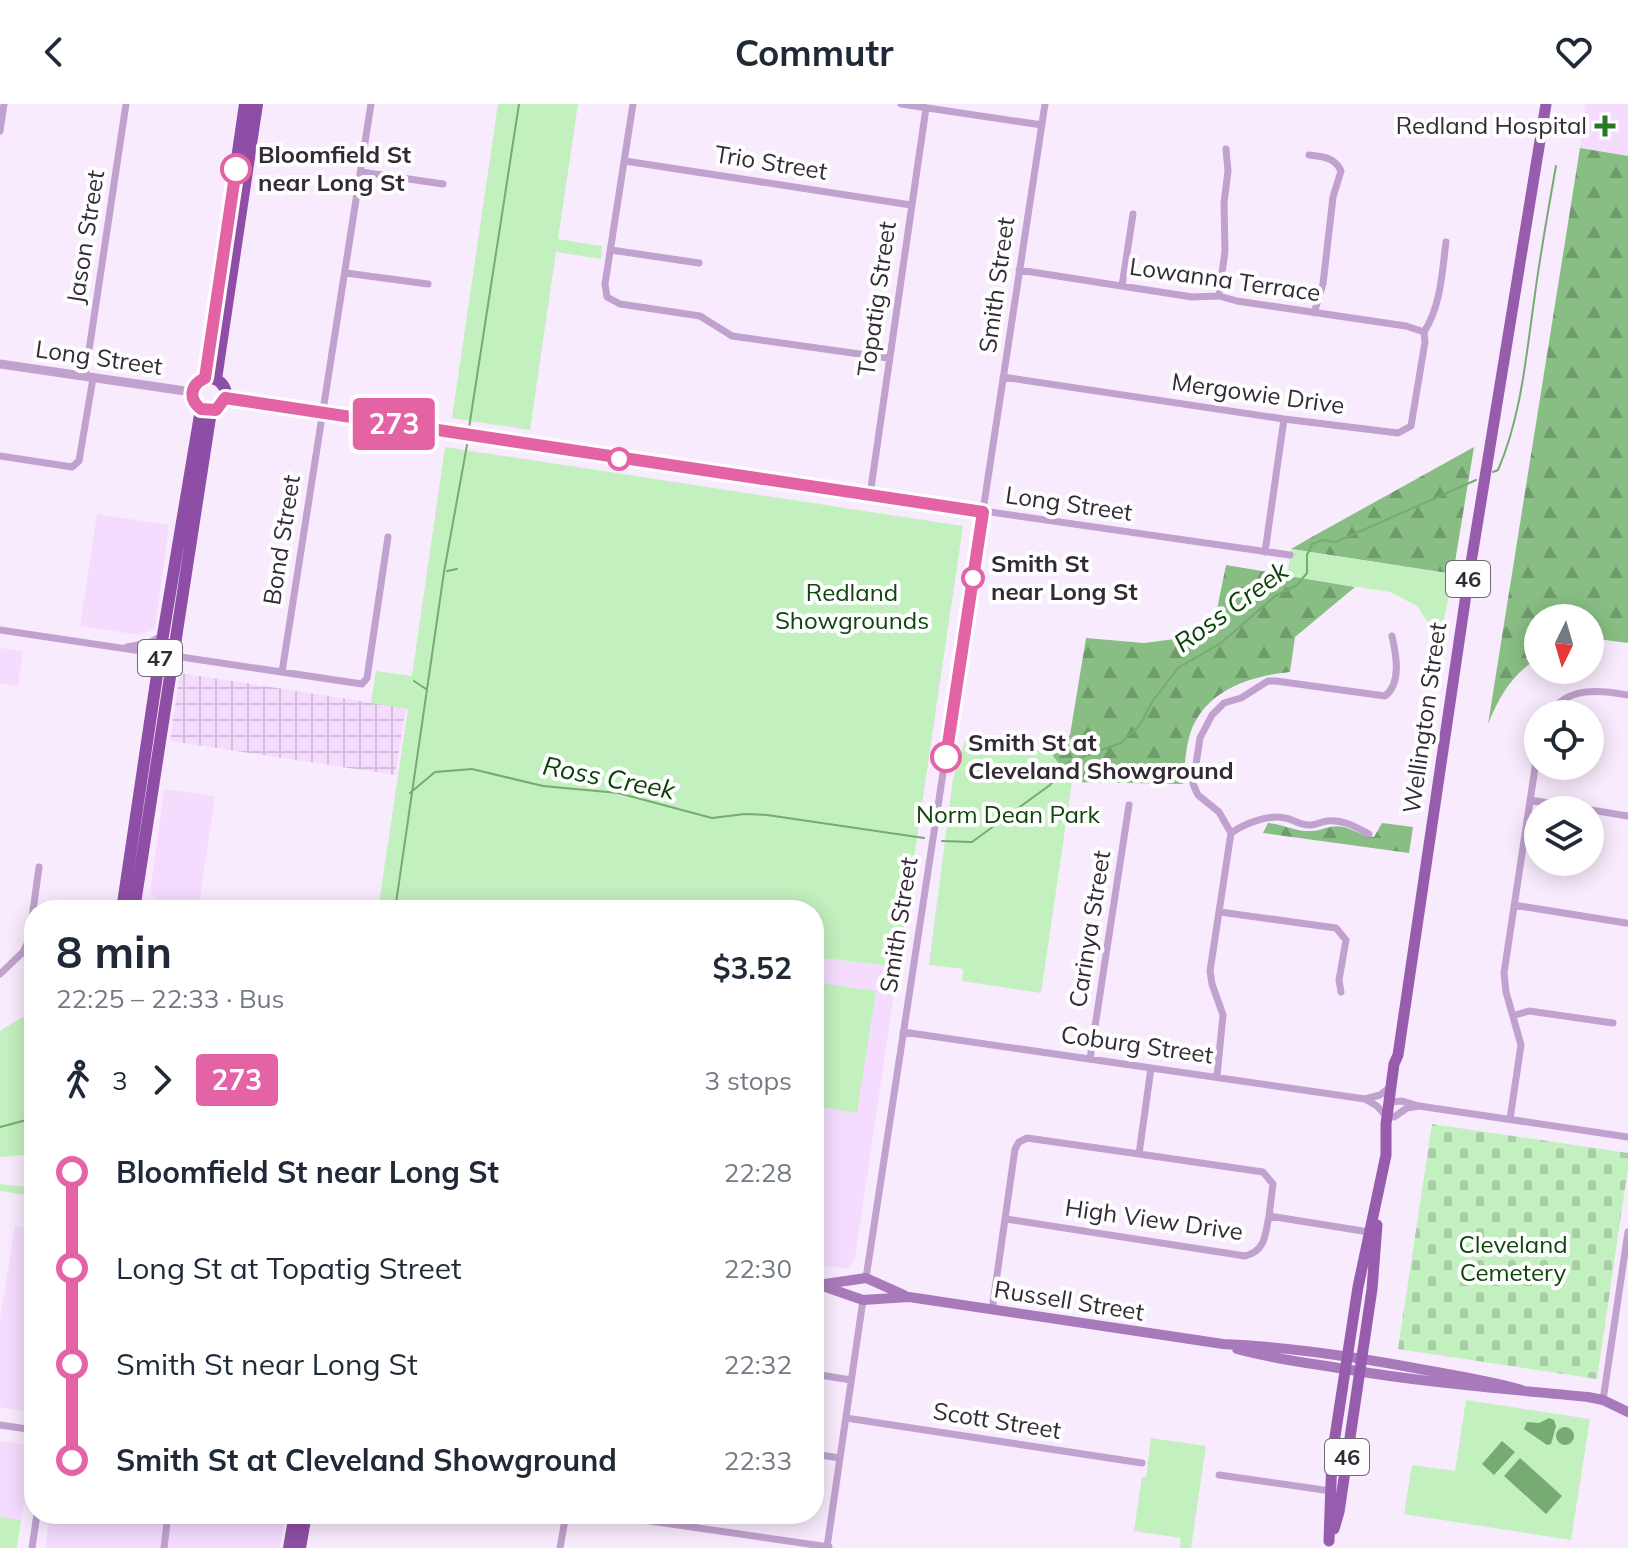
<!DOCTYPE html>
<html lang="en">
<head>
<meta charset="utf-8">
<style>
  :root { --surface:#fff; --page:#f6f6f7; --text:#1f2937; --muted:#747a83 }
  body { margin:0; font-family:Mulish,sans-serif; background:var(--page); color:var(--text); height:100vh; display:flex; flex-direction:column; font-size:30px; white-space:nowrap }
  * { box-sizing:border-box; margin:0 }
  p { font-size:26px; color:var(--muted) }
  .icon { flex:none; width:44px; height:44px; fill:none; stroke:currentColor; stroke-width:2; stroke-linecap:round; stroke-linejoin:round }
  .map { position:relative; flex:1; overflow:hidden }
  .details { position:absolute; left:24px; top:796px; width:800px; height:624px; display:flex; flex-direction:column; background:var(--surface); border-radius:32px; box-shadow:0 4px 20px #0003 }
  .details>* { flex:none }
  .badge { padding:0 16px; border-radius:6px; font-size:28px; line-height:52px }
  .needle { width:52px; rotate:185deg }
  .buttons { position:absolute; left:1524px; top:500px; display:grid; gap:16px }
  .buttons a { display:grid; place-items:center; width:80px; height:80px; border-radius:50%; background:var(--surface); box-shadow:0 4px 20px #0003; font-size:40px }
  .map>.badge { position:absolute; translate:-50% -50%; box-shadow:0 0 0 4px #fff }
  .legs { display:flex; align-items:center; gap:12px; height:88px; padding:0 32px; font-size:26px }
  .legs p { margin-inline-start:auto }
  .headline { display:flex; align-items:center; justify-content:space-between; height:136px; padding:0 32px }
  h1 { font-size:44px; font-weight:700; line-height:60px }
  ul { padding:0 32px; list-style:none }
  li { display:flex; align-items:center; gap:28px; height:96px; font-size:30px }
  li i { display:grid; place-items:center; width:12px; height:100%; margin:0 10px; background:currentColor }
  li i::after { content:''; width:20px; height:20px; margin:-10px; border:6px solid; border-radius:50%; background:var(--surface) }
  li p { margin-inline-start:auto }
  li:first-child i { background:linear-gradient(#0000 50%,currentColor 0) }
  li:last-child i { background:linear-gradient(currentColor 50%,#0000 0) }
  header { display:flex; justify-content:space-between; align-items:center; height:104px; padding:0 32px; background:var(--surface); font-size:36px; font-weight:700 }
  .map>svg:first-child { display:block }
  .built { fill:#f5dcff }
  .industrial { fill:url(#industrial-grid) }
  .forest { fill:url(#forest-firs) }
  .cemetery { fill:url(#cemetery-stones) }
  .park { fill:#c3f0bf }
  .water { fill:#76ab71 }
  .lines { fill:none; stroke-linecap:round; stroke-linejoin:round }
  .stream { stroke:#76ab71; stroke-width:2 }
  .minor { stroke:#c1a1ce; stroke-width:7 }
  .tertiary { stroke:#c1a1ce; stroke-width:9 }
  .secondary { stroke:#a97abb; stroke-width:10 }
  .primary { stroke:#975cad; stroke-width:11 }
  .trunk { stroke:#8f4ea6; stroke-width:12 }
  .line-1-casing { stroke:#fff; stroke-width:18 }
  .line-1 { stroke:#e463a4; stroke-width:12 }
  .poi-dot { fill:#277924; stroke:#fefefe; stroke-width:3 }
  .stop-1-dot { fill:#fff; stroke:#e463a4; stroke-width:4 }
  .labels { text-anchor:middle; stroke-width:8; stroke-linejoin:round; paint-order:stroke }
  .shield { fill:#fefefe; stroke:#6f6a71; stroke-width:2 }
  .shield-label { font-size:22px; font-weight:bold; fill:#322a35 }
  .poi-label { font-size:24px; fill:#322a35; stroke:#fefefe; text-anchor:end }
  .stop-label { font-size:24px; font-weight:bold; fill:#322a35; stroke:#fefefe; text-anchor:start }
  .street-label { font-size:24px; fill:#322a35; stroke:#fefefe }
  .park-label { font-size:24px; fill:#0e460c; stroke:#fefefe }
  .water-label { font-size:26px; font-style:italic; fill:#094207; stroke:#fefefe }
</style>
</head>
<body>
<header><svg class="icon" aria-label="back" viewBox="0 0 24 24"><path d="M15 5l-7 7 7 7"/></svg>Commutr<svg class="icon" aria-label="heart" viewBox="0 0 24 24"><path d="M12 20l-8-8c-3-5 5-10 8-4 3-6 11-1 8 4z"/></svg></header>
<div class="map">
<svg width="1628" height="1444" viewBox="0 0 1628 1444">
  <defs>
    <pattern id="industrial-grid" width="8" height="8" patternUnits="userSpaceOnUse" patternTransform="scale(2)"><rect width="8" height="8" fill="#f5dcff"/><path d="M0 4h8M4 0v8" fill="none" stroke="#d2bddb"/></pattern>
    <pattern id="forest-firs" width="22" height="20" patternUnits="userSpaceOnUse" patternTransform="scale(2)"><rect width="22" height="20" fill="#88be83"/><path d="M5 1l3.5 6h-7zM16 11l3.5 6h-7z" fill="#709b6c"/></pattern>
    <pattern id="cemetery-stones" width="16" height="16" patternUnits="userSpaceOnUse" patternTransform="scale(2)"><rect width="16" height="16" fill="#c3f0bf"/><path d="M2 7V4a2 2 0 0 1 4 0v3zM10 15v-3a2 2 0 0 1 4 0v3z" fill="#a8cea5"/></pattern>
  </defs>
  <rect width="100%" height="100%" fill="#f8ebfd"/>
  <path class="built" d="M1585,0H1628V52L1580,44Z
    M97,410L169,421L155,525L140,531L80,522Z
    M0,544L23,547L18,582L0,580Z
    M164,685L215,692L199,801L156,795L150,789Z
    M814,853L898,863L855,1154L847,1165L814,1160Z
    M15,1122L34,1125V1308L0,1303V1216Z
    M0,1337L24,1340L31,1352L21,1416L0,1413Z
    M50,1410H285L280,1444H45Z"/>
  <path class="industrial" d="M180,569L406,604L395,671L170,637Z"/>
  <path class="forest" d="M1580,44L1628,52V539L1590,534V514H1538V554C1512,571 1500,591 1488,620Z
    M1474,343L1453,470L1291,445L1310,434Z
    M1226,461L1355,483L1295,533L1290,568C1249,572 1204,587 1190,630C1185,646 1185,664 1183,680L1072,678L1050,648L1070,631L1086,534L1144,539L1175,535L1213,525Z
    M1268,719C1283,720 1296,728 1312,727C1324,726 1331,720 1344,723C1355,726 1362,732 1374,733L1382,719L1413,723L1409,749L1263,729Z"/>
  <path class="cemetery" d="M1432,1020L1628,1049V1064L1597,1275L1398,1245Z"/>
  <path class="park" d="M498,0H578L558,135L602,142L601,155L556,148L530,326L452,314Z
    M445,343L963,422L898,863L814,853V806H378L408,605L371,599L376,567L412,572Z
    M1291,445L1453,470L1440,537L1417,502L1390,488L1287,472Z
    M966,634L1050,648L1072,678L1041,889L962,877L963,865L929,861L953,674Z
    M814,878L876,887L857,1009L814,1002Z
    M34,906V1050L0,1053V927Z
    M0,1080L34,1084V1092L0,1087Z
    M1466,1296L1590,1315L1571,1436L1404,1410L1412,1361L1455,1367Z
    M1151,1334L1206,1342L1191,1444H1180L1181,1434L1134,1427L1142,1373H1146Z
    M0,1413L21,1416L17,1444H0Z"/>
  <path class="water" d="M1549,1314L1554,1316L1556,1322L1551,1340L1547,1341L1524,1325L1527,1318L1539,1319Z
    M1556 1332a9 9 0 1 1 18 0a9 9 0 1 1-18 0Z
    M1502,1337L1515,1348L1494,1371L1482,1360Z
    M1520,1354L1562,1392L1546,1410L1504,1372Z"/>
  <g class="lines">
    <path class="stream" d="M469,324L519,0
      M1493,368L1498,366C1521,313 1526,253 1534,197C1540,151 1548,107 1556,62
      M447,467L457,465
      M414,577L426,585
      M410,689L435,668L472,665L543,682L618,689L712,714L745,710L767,711L924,734
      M942,737L972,738L1050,681L1069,658L1121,639L1140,621L1152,598L1178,564L1221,539L1275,492L1297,481L1307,469V451L1312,440L1322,436L1336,438L1476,376
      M395,806L444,468L467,341
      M0,1023L34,1014"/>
    <path class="minor" d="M633,0L605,180L607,193L620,200L700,212L732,232L888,254
      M901,0L1042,21
      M0,27L4,0
      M1309,51C1323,53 1335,53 1341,67L1333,93L1323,180L1314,209
      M625,57L911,101
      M361,68L443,80
      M611,146L699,159
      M1019,166L1192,193L1219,192L1237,197L1406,222L1424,228
      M346,169L428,180
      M1122,182L1133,110
      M1219,192L1225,147L1224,99L1228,67L1226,45
      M1424,228C1441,202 1442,168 1446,138
      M85,273L126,0
      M1003,273L1284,315L1398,329L1411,322L1425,238L1424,228
      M225,294L607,353L1290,451
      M0,352L72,363L79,357L93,274
      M870,391L926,4
      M1265,448L1284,315
      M0,526L362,580L367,574L388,433
      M127,543L149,539L163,531
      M282,568L371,0
      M1549,610C1568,582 1599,586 1628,591
      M1530,696L1628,712
      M1231,729L1219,708L1198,691L1193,680L1200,634L1212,611L1224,599L1241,594L1268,577H1276L1385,592C1402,579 1396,550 1392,532
      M1231,729C1244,720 1268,710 1285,714C1293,715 1299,721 1309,721C1315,721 1321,718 1327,717C1343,715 1356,723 1369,730
      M1514,801L1626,819
      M1220,808L1336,824L1346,836L1339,876L1341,888
      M0,870L23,848L29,836L39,763
      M1515,911L1529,907L1613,919
      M903,928L1365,995L1380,991L1389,984
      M1090,955L1129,701
      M1217,972L1223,911L1212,880L1210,867L1231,729
      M1365,995L1377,1002L1387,1013
      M1389,998L1402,997L1419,1002L1628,1033
      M1394,1013L1407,1004L1419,1002
      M1510,1015L1521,941L1506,888L1504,869L1538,644
      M1139,1050L1263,1068L1273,1080L1269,1112
      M1006,1115L1245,1152C1266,1147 1265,1130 1269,1112L1369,1128
      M866,1174L1045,0
      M992,1206L1015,1045L1019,1038L1027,1034L1139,1050L1151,964
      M814,1270L851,1276
      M1603,1296L1628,1128
      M846,1314L1142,1359
      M0,1321L34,1326
      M814,1350L840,1354
      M1219,1371L1331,1387
      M602,1410L829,1443
      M827,1443L863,1196
      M32,1444L37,1410
      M164,1444L168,1410
      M560,1444L566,1410"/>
    <path class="tertiary" d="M0,260L192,288"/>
    <path class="secondary" d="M814,1179L863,1196L909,1193L1223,1240C1291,1243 1358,1253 1425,1266C1458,1272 1490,1277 1522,1286
      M825,1180L866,1174L904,1191
      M1237,1245C1273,1255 1309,1259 1345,1265C1426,1279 1507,1285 1588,1293L1603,1296L1628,1308"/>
    <path class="primary" d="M1334,1425L1339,1408L1372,1185L1377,1121
      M1329,1437L1332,1352L1358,1183L1386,1051V1020L1394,960L1398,951L1468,477L1546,0"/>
    <path class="trunk" d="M205,274L245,0
      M192 291a17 17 0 1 1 34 0a17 17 0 1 1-34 0Z
      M216,275L257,0
      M122,806L163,531L201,305
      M134,806L211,307
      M289,1444L295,1410
      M300,1444L306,1410"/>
  </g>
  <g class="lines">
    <defs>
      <path id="line-1" d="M236,65L205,274C190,281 188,295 201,305L216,306L225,294L983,408L946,653"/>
    </defs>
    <use href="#line-1" class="line-1-casing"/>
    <use href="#line-1" class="line-1"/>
  </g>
  <path class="poi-dot" d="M1601 10h8v8h8v8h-8v8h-8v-8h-8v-8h8z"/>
  <g class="stop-1-dot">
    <circle cx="236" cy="65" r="14"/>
    <circle cx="619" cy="355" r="10"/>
    <circle cx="973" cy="474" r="10"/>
    <circle cx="946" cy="653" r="14"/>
  </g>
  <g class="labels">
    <g class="shield">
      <rect x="1446" y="457" width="44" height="36" rx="6"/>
      <rect x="138" y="536" width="44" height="36" rx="6"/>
      <rect x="1325" y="1335" width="44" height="36" rx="6"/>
    </g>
    <g class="shield-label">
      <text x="1468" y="483">46</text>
      <text x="160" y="562">47</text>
      <text x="1347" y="1361">46</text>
    </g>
    <g class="poi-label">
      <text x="1587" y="30">Redland Hospital</text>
    </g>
    <g class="stop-label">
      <text x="258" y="59">Bloomfield St<tspan x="258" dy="28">near Long St</tspan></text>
      <text x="991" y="468">Smith St<tspan x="991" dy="28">near Long St</tspan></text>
      <text x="968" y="647">Smith St at<tspan x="968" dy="28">Cleveland Showground</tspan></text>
    </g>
    <g class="street-label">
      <text transform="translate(771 59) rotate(9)" y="8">Trio Street</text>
      <text transform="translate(86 133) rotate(-81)" y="8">Jason Street</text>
      <text transform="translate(1225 176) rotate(8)" y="8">Lowanna Terrace</text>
      <text transform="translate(997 181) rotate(-82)" y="8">Smith Street</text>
      <text transform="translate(877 195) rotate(-82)" y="8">Topatig Street</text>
      <text transform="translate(99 254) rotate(8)" y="8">Long Street</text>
      <text transform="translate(1258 290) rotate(8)" y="8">Mergowie Drive</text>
      <text transform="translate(1069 400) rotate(8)" y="8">Long Street</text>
      <text transform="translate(282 436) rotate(-81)" y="8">Bond Street</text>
      <text transform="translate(1425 614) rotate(-82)" y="8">Wellington Street</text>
      <text transform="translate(899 821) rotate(-81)" y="8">Smith Street</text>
      <text transform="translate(1090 825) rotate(-81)" y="8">Carinya Street</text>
      <text transform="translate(1137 941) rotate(8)" y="8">Coburg Street</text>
      <text transform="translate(1154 1116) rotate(8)" y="8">High View Drive</text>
      <text transform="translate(1069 1197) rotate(9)" y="8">Russell Street</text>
      <text transform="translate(997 1317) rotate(9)" y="8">Scott Street</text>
    </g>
    <g class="park-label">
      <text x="852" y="497">Redland<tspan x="852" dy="28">Showgrounds</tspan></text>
      <text x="1008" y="719">Norm Dean Park</text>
      <text x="1513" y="1149">Cleveland<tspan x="1513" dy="28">Cemetery</tspan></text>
    </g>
    <g class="water-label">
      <text transform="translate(1231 503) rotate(-36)" y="9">Ross Creek</text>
      <text transform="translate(609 674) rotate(11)" y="9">Ross Creek</text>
    </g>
  </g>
</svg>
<div class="buttons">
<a><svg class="needle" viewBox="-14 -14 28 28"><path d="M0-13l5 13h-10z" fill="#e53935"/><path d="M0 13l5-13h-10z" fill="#747a83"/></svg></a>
<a><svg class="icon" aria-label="locate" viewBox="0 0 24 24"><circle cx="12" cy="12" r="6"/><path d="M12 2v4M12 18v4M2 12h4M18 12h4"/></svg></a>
<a><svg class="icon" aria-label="layers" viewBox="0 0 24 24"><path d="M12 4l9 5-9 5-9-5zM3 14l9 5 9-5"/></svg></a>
</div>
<b class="badge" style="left:394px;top:320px;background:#e463a4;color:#fff">273</b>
<section class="details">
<div class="headline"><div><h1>8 min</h1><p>22:25 – 22:33 · Bus</p></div><b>$3.52</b></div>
<div class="legs"><svg class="icon" aria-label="walk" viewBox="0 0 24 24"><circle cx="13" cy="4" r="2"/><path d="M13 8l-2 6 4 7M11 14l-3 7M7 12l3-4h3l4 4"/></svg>3<svg class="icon" aria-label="forward" viewBox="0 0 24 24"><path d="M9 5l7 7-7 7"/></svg><b class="badge" style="background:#e463a4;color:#fff">273</b><p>3 stops</p></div>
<ul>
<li><i style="color:#e463a4"></i><b>Bloomfield St near Long St</b><p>22:28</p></li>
<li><i style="color:#e463a4"></i><span>Long St at Topatig Street</span><p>22:30</p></li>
<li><i style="color:#e463a4"></i><span>Smith St near Long St</span><p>22:32</p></li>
<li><i style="color:#e463a4"></i><b>Smith St at Cleveland Showground</b><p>22:33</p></li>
</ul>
</section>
</div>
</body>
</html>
